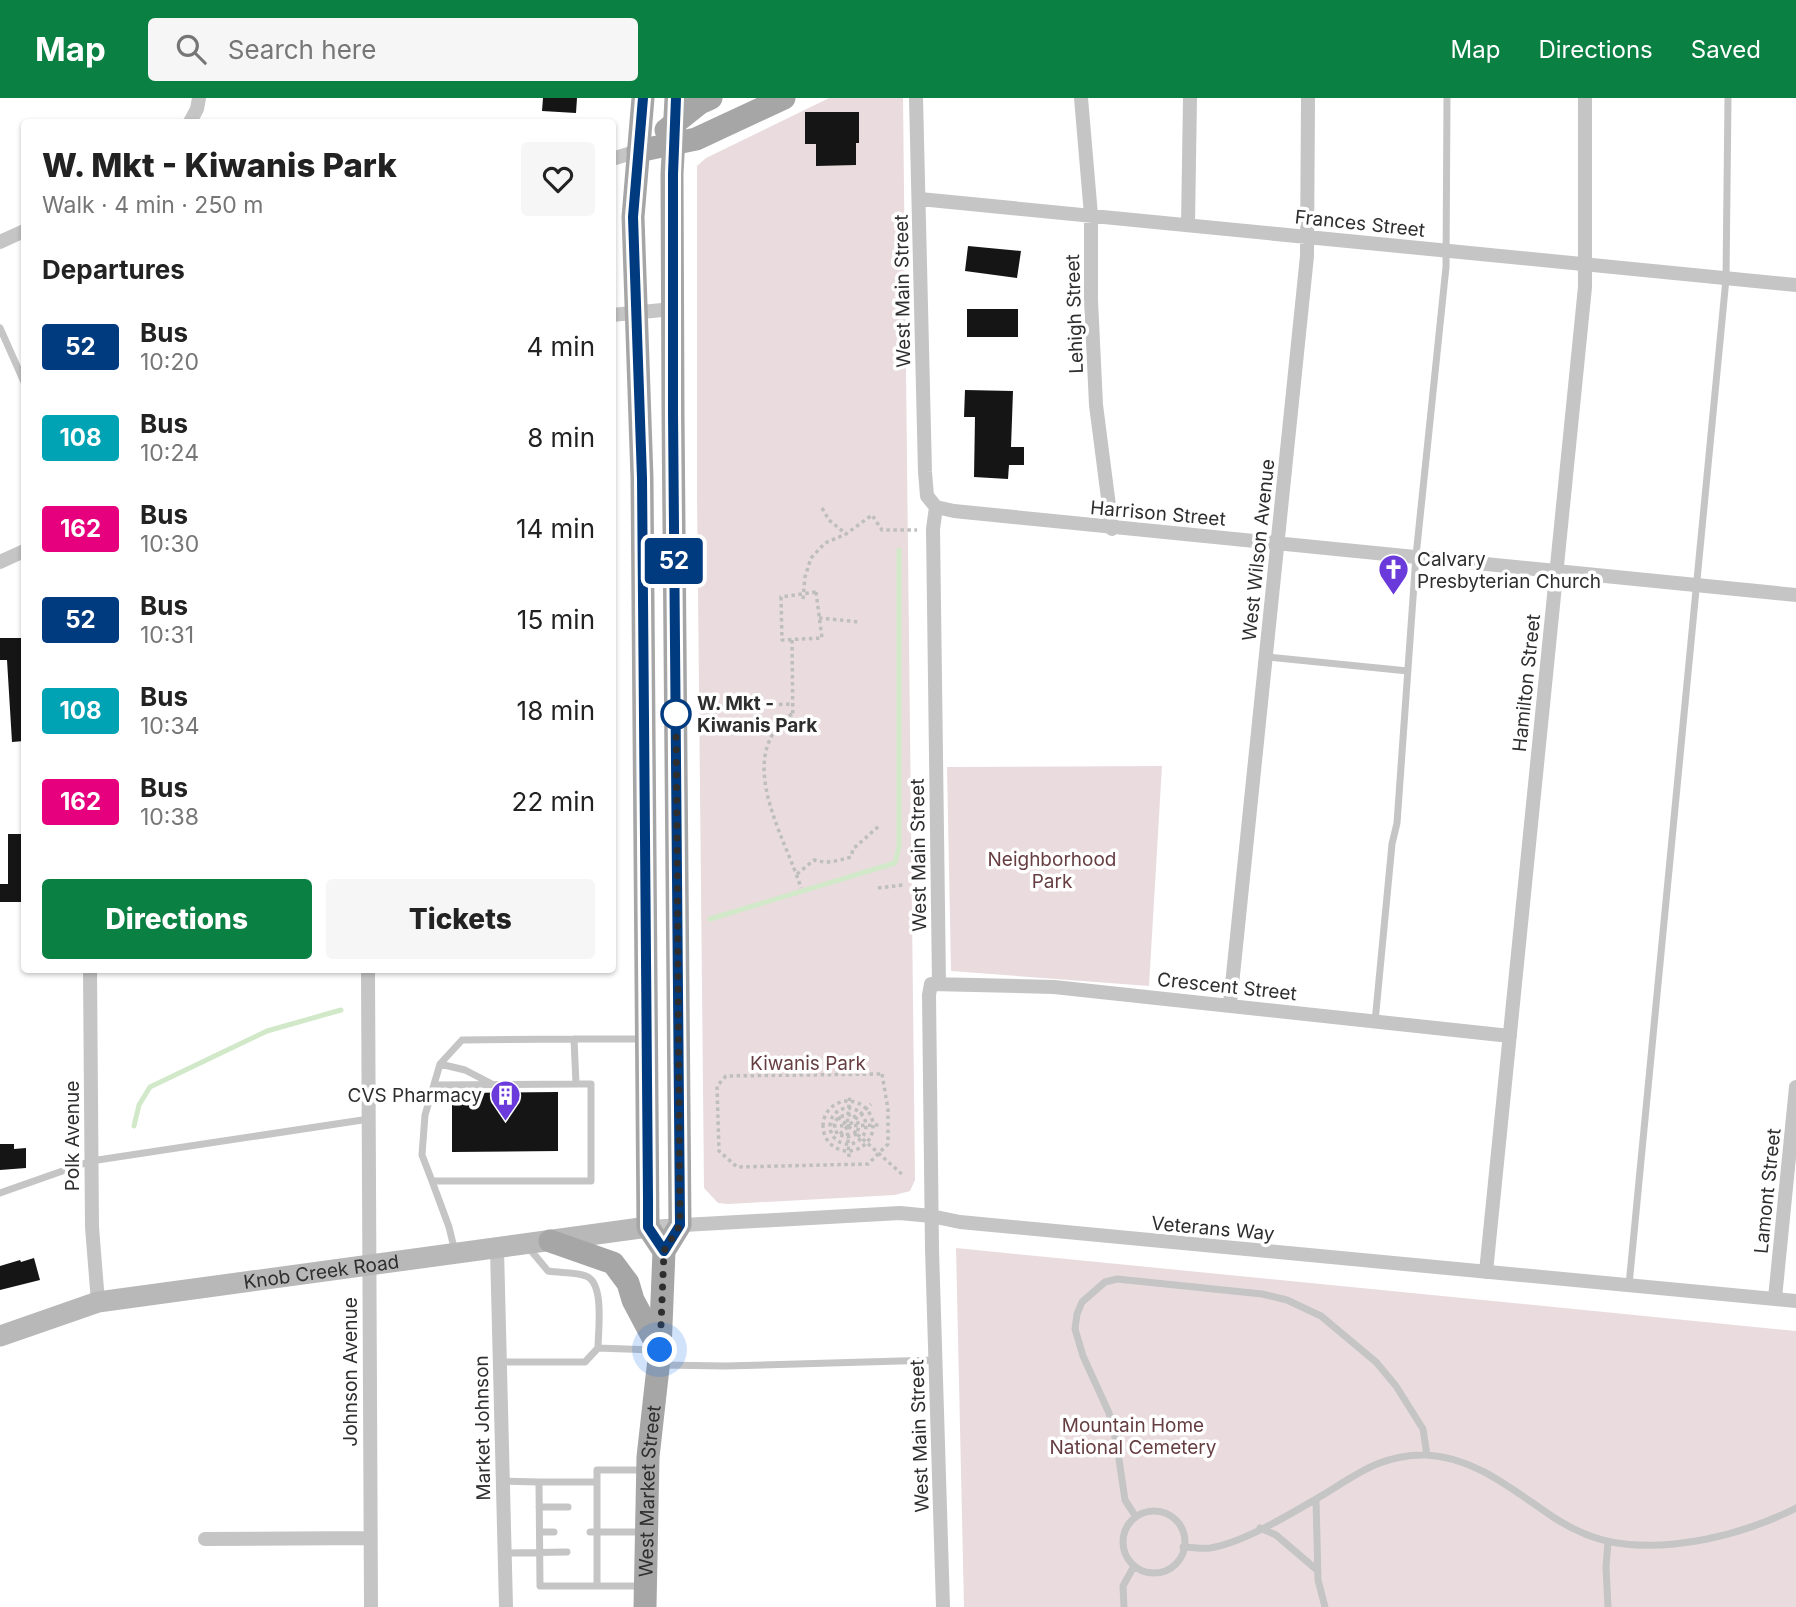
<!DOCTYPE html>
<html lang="en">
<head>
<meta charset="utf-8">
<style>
  :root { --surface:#fff; --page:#f6f6f6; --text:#222; --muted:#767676; --accent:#0b8043 }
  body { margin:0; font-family:Inter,sans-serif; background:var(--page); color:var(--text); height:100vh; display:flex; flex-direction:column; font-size:26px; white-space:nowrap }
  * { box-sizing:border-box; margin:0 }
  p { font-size:23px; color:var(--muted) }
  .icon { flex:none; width:38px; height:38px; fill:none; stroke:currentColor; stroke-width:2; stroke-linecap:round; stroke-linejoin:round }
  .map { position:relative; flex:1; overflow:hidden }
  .sheet { position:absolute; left:21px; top:21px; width:595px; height:854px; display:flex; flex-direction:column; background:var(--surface); border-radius:7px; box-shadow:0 2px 5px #0004 }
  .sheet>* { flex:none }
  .badge { padding:0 14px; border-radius:5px; font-size:24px; line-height:46px }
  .you { position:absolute; width:35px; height:35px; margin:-18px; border:5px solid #fff; border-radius:50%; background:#1a73e8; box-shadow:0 0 0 10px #1a73e833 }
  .map>.badge { position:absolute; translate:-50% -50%; box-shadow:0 0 0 4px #fff }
  h2 { padding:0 21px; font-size:26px; line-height:63px }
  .round { display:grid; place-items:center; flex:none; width:74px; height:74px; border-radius:7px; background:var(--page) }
  .summary { display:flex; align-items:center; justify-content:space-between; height:119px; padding:0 21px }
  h1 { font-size:33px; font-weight:800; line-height:52px }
  .action { display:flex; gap:14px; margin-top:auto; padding:14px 21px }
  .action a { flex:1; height:80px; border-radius:7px; background:var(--accent); color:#fff; font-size:28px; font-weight:800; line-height:80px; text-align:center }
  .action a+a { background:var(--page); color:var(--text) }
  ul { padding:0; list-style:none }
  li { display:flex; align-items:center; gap:21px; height:91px; padding:0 21px }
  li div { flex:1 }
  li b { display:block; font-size:26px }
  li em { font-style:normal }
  li .badge { min-width:77px; font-weight:700; text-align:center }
  header { display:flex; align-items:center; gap:42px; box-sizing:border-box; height:98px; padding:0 35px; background:var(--accent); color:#fff }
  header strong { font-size:33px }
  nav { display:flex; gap:38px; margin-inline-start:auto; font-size:24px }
  .search { width:490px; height:63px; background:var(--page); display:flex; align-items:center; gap:18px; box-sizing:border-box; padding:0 24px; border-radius:7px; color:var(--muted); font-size:26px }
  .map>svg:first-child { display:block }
  .green { fill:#eadcde }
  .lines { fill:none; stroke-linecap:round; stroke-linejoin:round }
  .stream { stroke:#d1e9c9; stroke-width:5 }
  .building { fill:#151515 }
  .path { stroke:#bebebe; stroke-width:3.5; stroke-dasharray:3.5 3.5; stroke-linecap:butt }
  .service { stroke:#c5c5c5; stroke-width:7 }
  .minor { stroke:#c5c5c5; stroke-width:14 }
  .secondary { stroke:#b8b8b8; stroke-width:21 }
  .primary { stroke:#a6a6a6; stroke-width:23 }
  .line-casing { stroke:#fff; stroke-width:16 }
  .line { stroke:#003b80; stroke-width:10 }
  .walk { stroke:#2e2e2e; stroke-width:7; stroke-dasharray:0 12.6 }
  .stop-dot { fill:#fff; stroke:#003b80; stroke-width:3.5 }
  .labels { text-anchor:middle; stroke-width:7; stroke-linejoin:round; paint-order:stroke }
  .street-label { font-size:19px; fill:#2e2e2e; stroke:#fff }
  .poi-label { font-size:19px; fill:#2e2e2e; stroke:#fff; text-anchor:start }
  .stop-label { font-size:19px; font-weight:bold; fill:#2e2e2e; stroke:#fff; text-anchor:start }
  .park-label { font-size:19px; fill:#663e42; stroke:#fff }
</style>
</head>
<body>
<header>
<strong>Map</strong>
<div class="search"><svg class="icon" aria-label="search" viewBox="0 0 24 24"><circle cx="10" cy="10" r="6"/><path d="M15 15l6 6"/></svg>Search here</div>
<nav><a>Map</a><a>Directions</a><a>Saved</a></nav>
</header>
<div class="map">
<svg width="1796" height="1509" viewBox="0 0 1796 1509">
  <rect width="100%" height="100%" fill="#fff"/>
  <path class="green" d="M829,0H903L915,1082L910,1093L895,1097L728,1106L718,1105L704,1090L697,394V68L706,60Z
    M1162,668L1149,888L951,873L947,669Z
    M956,1150L1796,1233V1509H964Z"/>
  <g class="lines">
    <path class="stream" d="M710,821L895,765L899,749V452
      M134,1028L139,1007L150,989L267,933L341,912"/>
  </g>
  <path class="building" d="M543,0H577L576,15L542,13Z
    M805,14H859V45H856V67L816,68V46H805Z
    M968,148L1021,153L1017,180L965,173Z
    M967,211H1018V239H967Z
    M965,292L1013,293L1011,349H1024V367H1009L1008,381L974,379L975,319H964Z
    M0,540H24V643L12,644L7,562H0Z
    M8,736H24V804H0V786H8Z
    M558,994V1053L452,1054V995Z
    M0,1046H14V1051L26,1050V1070L0,1072Z
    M34,1160L40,1182L0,1192V1168L20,1162L21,1164Z"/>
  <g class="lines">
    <path class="path" d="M822,410L829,422L846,436
      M816,494L822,540L782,542L781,499Z
      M803,501L805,479L811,460L825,445L846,436L872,417L882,432H917
      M819,520L860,524
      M792,542L793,635
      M758,607L793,606
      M792,616C732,658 785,738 801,790
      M797,776L814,762C827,766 837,763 851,759L853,751L879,728
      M878,790L903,787
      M882,976L888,1011V1046L868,1066L737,1069L719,1053L717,988L726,978Z
      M823 1028a25 25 0 1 1 50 0a25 25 0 1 1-50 0Z
      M830 1028a18 18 0 1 1 36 0a18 18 0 1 1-36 0Z
      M838,1019L857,1036
      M833,1028L880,1027
      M840,1036L871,1006
      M857,1036L847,1039L837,1036L834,1026L838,1019L853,1016L859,1027L857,1036L904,1078
      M849,1059L847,1028L850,996"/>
    <path class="service" d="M0,230L24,284
      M1267,559L1408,573
      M1375,924L1392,746L1397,725L1416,458L1446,169L1447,0
      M440,966L465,972L492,986
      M434,987L576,986
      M432,1083L422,1057L425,1017L440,966L462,942L574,941
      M0,1095L91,1063L369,1021
      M455,1154L449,1129L432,1083H591V986H576L574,941H643
      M1629,1187L1726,181L1728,0
      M598,1250L653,1252
      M500,1264H585L598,1250C598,1234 605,1185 586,1178C576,1174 560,1175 548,1173L528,1149
      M661,1267L725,1268L935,1262
      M503,1383L539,1384
      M597,1384H539L540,1488H597
      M1316,1401L1318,1482L1325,1509
      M539,1409H568
      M1123 1444a31 31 0 1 1 62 0a31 31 0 1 1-62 0Z
      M1136,1419L1125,1402L1117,1348L1109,1315L1083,1258L1075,1231L1077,1216L1082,1204L1105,1184L1117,1181L1262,1196L1287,1202L1321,1218L1376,1264L1396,1288L1423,1331L1427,1357
      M1260,1430L1276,1437L1317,1472
      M540,1434H554
      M590,1434H645
      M1608,1444L1606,1469L1608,1509
      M1183,1449C1192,1449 1202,1451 1210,1450C1242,1445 1287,1418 1316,1401C1354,1379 1379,1356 1426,1357C1475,1359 1514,1393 1553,1419C1570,1430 1591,1440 1611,1444C1670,1455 1743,1437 1796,1410
      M505,1455L567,1454
      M642,1488H597V1372H643
      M1124,1509L1123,1488L1134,1468"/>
    <path class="minor" d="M916,0L925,374L927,398L936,409L933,431L939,885
      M1081,0L1091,117V202L1096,307L1112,431
      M190,24L197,11L199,0
      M612,61L638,53
      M920,101L1796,187
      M1188,127L1190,0
      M0,144L24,133
      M612,217L672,211
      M936,409L954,413L1796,497
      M0,464L24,453
      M90,872L92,1129L98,1204
      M368,872L371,1509
      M1230,906L1307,158L1308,0
      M648,1129L900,1115L931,1118L960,1124L1796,1203
      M497,1151L506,1509
      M1486,1174L1585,189V0
      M1775,1200L1796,989
      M205,1441L370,1440
      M943,1509L932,1151L929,897L931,886L1054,889L1510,938"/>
    <path class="secondary" id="s1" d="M0,1238L98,1204L648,1129"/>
    <g class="primary">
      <path d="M643,0L633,119L642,380L648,1129L664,1153"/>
      <path d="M666,32L700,5L711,0"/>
      <path d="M638,53L696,41L784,0"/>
      <path d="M550,1143L613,1165L628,1185L633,1202L659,1251"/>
      <path id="s2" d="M645,1509L648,1359L660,1252L664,1153L680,1127L673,314L672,76L676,0"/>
    </g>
  </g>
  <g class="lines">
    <defs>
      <path id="line" d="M643,0L633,119L642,380L648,1101V1129L664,1153L680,1127L673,314V76L676,0"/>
    </defs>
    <use href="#line" class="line-casing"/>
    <use href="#line" class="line"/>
    <path class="walk" d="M660,1252L664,1153L680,1127L676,616"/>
  </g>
  <defs>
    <symbol id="church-pin" viewBox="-11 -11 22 30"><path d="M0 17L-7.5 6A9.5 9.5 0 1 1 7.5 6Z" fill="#6b3ada" stroke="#fff"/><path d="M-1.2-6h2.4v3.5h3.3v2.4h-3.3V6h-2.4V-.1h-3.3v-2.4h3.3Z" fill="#fff"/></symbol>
    <symbol id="building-pin" viewBox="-11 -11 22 30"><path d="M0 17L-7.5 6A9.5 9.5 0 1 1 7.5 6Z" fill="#6b3ada" stroke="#fff"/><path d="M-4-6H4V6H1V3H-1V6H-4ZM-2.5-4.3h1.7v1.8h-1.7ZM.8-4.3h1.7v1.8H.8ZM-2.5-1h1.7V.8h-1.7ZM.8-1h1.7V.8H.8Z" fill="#fff"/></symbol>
  </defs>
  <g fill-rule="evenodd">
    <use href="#church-pin" x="1376" y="454" width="35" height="47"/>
    <use href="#building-pin" x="488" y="980" width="35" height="47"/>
  </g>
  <circle class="stop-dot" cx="676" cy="616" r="14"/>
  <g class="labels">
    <g class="street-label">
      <text transform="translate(1360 125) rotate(6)" y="7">Frances Street</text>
      <text transform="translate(902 193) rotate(-91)" y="7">West Main Street</text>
      <text transform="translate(1074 216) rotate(-92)" y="7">Lehigh Street</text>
      <text transform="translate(1158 415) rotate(5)" y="7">Harrison Street</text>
      <text transform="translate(1258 452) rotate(-84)" y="7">West Wilson Avenue</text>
      <text transform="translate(1526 585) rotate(-84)" y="7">Hamilton Street</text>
      <text transform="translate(918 757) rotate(-91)" y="7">West Main Street</text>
      <text transform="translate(1227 888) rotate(6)" y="7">Crescent Street</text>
      <text transform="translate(72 1038) rotate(-90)" y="7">Polk Avenue</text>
      <text transform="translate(1767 1093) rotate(-84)" y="7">Lamont Street</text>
      <text transform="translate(1213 1130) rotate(5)" y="7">Veterans Way</text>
      <text dy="7" stroke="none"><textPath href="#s1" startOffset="329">Knob Creek Road</textPath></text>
      <text transform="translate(350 1274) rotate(-90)" y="7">Johnson Avenue</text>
      <text transform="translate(482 1330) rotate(-91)" y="7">Market Johnson</text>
      <text transform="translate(919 1338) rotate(-92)" y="7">West Main Street</text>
      <text dy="7" stroke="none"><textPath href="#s2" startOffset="116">West Market Street</textPath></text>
    </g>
    <g class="poi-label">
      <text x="1417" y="468">Calvary<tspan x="1417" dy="22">Presbyterian Church</tspan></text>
      <text x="482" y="1004" text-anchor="end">CVS Pharmacy</text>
    </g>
    <g class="stop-label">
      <text x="697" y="612">W. Mkt -<tspan x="697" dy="22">Kiwanis Park</tspan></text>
    </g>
    <g class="park-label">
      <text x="1052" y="768">Neighborhood<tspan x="1052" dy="22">Park</tspan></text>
      <text x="808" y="972">Kiwanis Park</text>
      <text x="1133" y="1334">Mountain Home<tspan x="1133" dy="22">National Cemetery</tspan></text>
    </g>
  </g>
</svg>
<div class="you" style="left:660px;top:1252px"></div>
<b class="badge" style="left:674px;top:463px;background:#003b80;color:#fff">52</b>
<section class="sheet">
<div class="summary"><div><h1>W. Mkt - Kiwanis Park</h1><p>Walk · 4 min · 250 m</p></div><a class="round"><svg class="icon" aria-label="heart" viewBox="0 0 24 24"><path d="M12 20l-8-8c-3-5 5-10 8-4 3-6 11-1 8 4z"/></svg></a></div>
<h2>Departures</h2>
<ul>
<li><span class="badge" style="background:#003b80;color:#fff">52</span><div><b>Bus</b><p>10:20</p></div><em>4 min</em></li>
<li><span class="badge" style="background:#00a3b4;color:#fff">108</span><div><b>Bus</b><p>10:24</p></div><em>8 min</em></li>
<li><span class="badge" style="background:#e6007e;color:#fff">162</span><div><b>Bus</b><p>10:30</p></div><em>14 min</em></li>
<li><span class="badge" style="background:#003b80;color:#fff">52</span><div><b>Bus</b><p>10:31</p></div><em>15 min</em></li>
<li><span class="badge" style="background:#00a3b4;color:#fff">108</span><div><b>Bus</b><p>10:34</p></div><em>18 min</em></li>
<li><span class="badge" style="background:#e6007e;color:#fff">162</span><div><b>Bus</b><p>10:38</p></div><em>22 min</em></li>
</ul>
<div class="action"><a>Directions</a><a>Tickets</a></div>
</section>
</div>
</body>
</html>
